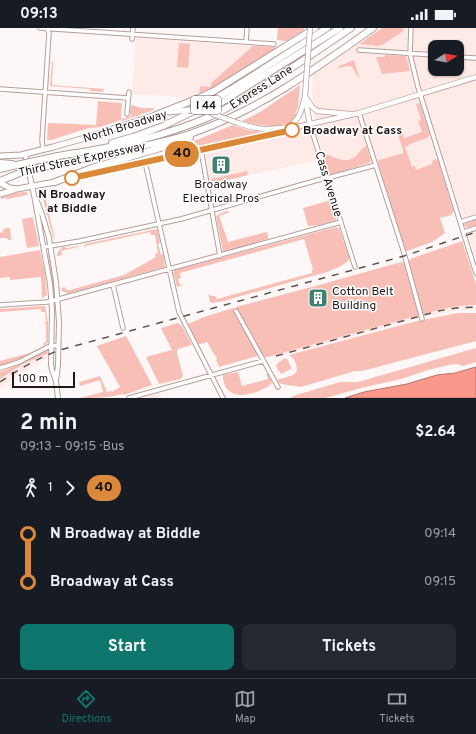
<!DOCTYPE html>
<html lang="en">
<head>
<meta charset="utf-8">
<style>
  :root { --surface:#171b24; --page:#242831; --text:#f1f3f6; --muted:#9ea1a6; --line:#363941; --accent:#0f766e }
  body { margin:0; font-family:Overpass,sans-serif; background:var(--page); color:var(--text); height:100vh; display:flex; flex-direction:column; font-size:15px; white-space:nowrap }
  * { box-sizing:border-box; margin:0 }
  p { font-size:13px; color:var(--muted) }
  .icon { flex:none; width:22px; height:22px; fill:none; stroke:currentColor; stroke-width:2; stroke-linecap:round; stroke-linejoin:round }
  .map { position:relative; height:370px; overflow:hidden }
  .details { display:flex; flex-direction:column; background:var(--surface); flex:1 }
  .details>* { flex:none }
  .badge { padding:0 8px; border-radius:13px; font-size:14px; line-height:26px }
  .needle { width:26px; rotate:79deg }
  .buttons { position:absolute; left:428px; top:12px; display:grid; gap:8px }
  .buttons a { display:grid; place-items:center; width:36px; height:36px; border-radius:8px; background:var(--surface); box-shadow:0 1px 3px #0004; font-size:20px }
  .scale { position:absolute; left:12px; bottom:10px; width:63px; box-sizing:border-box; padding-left:4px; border:2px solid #201716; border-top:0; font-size:11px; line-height:14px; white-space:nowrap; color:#201716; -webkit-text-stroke:3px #fff; paint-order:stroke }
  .map>.badge { position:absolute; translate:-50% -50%; box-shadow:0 0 0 2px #fff }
  .legs { display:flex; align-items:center; gap:6px; height:44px; padding:0 20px; font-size:13px }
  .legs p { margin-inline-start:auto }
  .headline { display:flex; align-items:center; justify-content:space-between; height:68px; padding:0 20px }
  h1 { font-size:22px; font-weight:700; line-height:30px }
  .action { display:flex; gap:8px; margin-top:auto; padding:8px 20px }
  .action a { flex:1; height:46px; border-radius:8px; background:var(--accent); color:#fff; font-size:16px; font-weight:700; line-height:46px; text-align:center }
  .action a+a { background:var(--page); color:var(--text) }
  ul { padding:0 20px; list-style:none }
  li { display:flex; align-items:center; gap:14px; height:48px; font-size:15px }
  li i { display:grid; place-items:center; width:6px; height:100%; margin:0 5px; background:currentColor }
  li i::after { content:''; width:10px; height:10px; margin:-5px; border:3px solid; border-radius:50%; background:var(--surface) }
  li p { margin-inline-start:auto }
  li:first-child i { background:linear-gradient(#0000 50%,currentColor 0) }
  li:last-child i { background:linear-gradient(currentColor 50%,#0000 0) }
  .status { display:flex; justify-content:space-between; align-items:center; height:28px; padding:0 20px; background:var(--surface); direction:ltr }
  .status svg { height:11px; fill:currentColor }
  .dock { display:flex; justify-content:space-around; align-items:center; height:56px; border-top:1px solid var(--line); background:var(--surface); font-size:11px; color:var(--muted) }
  .dock a { display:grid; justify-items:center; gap:2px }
  .dock .on { color:var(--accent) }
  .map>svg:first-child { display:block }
  .built { fill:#feeae7; fill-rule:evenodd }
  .green { fill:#f8bfb7 }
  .water { fill:#fa988c; stroke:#b97169 }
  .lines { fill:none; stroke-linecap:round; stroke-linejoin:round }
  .minor-casing { stroke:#b59e9a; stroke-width:5.5 }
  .tertiary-casing { stroke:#b59e9a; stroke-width:6 }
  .secondary-casing { stroke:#b59e9a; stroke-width:6 }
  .primary-casing { stroke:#b59e9a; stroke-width:7 }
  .motorway-casing { stroke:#b59e9a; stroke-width:8 }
  .minor { stroke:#fff; stroke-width:3.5 }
  .tertiary { stroke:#fff; stroke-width:4 }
  .secondary { stroke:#fff; stroke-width:4.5 }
  .primary { stroke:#fff; stroke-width:5 }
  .motorway { stroke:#fff; stroke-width:6 }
  .rail { stroke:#5b5352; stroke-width:1.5; stroke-dasharray:7 7; stroke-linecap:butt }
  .secondary-bridge-casing { stroke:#b59e9a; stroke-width:6; stroke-linecap:butt }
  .primary-bridge-casing { stroke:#b59e9a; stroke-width:7; stroke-linecap:butt }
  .motorway-bridge-casing { stroke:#b59e9a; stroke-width:8; stroke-linecap:butt }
  .secondary-bridge { stroke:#fff; stroke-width:4.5 }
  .primary-bridge { stroke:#fff; stroke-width:5 }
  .motorway-bridge { stroke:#fff; stroke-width:6 }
  .line-1-casing { stroke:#fff; stroke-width:9 }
  .line-1 { stroke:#db8839; stroke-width:6 }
  .stop-1-dot { fill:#fff; stroke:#db8839; stroke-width:2 }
  .labels { text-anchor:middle; stroke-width:3; stroke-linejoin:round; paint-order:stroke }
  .shield { fill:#fff; stroke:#635d5c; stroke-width:1 }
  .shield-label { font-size:11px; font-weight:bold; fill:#201716 }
  .street-label { font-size:12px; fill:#201716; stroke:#fff }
  .stop-label { font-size:12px; font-weight:bold; fill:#201716; stroke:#fff; text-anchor:start }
  .poi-label { font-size:12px; fill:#201716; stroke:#fff }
</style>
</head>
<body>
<div class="status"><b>09:13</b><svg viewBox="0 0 49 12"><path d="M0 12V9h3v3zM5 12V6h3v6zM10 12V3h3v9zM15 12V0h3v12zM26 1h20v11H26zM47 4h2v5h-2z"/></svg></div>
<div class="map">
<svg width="476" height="370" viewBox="0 0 476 370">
  <rect width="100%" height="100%" fill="#fdf8f7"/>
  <path class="built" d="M405,0H476V233L447,141L385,159L377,133L331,146H329L316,103L312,63L313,46L359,16L378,18L402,4ZM435,19H457V41H435Z
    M136,10L252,18V20L211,59L200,58L199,67L191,70L132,66Z
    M306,103L309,104L310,106L318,132L210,156L205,126Z
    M462,277H476V281L459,282L427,288L277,329L276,327L431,283Z
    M49,325V329L32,338L0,360V351L4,348L23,336Z
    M155,365L163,370H136Z"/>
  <path class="green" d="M278,0H304V2L286,13L277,12V11Z
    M382,0H405L402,4L382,17L378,18L359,16Z
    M179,15L190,16L188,40L177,39Z
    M252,18L275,19L277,21L219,57L199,67L200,58L211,59V55L251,20Z
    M385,27L405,28L406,29L410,43L382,46L376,29H385Z
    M354,32L359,49H358L352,39L348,38L338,40L337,39Z
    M52,33H53L52,57L104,61L103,64L90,63V61L50,58Z
    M300,57L298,79L295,86L297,88C285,103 258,98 242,93L260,84Z
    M98,73L122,75L121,92L101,99L89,100L51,112H48L47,111L48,95L96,97Z
    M419,75L420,76L430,106L427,110L410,116L408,118L405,119L412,139L415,138L416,142L432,136C432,133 433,132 436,131L438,132L454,184L452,185V187L440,190L445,205L432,214L407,223L405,222L404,220L378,135L379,132L404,125L396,101L401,99L404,110L422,104L418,93L421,92L416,76Z
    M131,77L142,80H153L154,82L122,93V91L131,88L130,84Z
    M233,97L248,102L262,104V106L173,125L171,123L170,121L199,111Z
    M366,118L371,132L369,135L334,146H329L323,124H325L326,126C336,130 348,137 357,127C360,124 362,120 366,118Z
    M247,143L248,147L212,156L211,151Z
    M25,164H27V167L8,171L5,170L1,171V168L12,165Z
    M44,164L55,212L53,209L42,167Z
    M331,172L336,192L320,197L308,198L303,180Z
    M227,183L230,184L219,188L228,214L267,204L268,209V211L223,224L216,188L219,186Z
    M33,189L39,218L27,220L22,191Z
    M476,192V199L471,200L465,199L464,196Z
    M336,199L339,200L349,229V232C338,243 312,248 298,252C273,259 248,266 224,273L212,275L210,274L208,266L211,268H215L217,271L312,245V242L313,241L304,211L180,245L181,250L178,251L180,257L183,256V257L177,259L174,247L173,245L175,242Z
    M6,200H10L11,212H8L7,210H0V204L2,205L3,202Z
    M157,201L160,215L158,216L161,227L163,226L165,239L67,266V265L62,263L61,260L65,259L66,262H70L124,247L156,229L155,226L158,225L155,207H151L150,204L85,218V221L84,218L85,216Z
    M462,213L476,256V277C458,277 440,281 423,286L409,237V233L410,231Z
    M62,218L67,220L78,218L79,222L78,219L61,223L62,227L57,228V226L60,221H62Z
    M40,222L45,246L47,267L42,270L41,249L10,252V249L0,250V229Z
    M48,225H49L55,265L53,266Z
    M401,234L404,235L405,237L419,287L268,329H264L249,301L247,300L236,280V279L319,257Z
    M45,278L48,294V314L44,318V320L23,331L12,335L11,334L0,337V333L30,325L44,318L43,315L46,314V296L43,295L46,294L45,284H41V281L0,284V281Z
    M233,280L258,327V328L219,339L216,332L217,331L216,328H215L207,314L197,317L187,296L198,292L201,290Z
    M458,285H476V313L362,343H355L301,359L281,356L278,354V352L279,351C283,350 289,349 293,347C301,343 295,330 289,327L417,293Z
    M178,295L182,298L192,317L178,321L177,325L183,348L180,351L159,356L146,329L172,322L161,300Z
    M126,308L152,357L124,367L122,366C109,370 94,370 80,370L103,364L100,352L80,358L79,354L100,348L107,364L111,363L112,364L120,359L97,318Z
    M476,320V334L463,338L457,336L449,337L428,342L401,351L361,360L326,370H290L296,367L340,354H358Z
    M46,322H48L49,325L23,336L0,351V344L17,337Z
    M283,331H287L291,339V341L281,346L277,340L276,337Z
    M238,344L242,358L268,351L266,346H268L272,355C269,359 264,360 259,363C248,367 236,370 228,362C224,357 223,353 223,347Z"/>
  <path class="water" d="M476,339V370H345L364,364L407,356L437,347L455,345Z"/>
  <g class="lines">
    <defs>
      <path id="minor" d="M40,0L274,16
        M411,0L410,26L418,59L476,245
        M132,11L133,0
        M246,14L247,0
        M359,22L435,27
        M457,29L476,30
        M0,61L128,70
        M359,85L404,225L422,291
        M127,86L129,64
        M310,97L355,239
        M43,122L42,112L49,5L47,0
        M201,122L220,228
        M145,134L179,284L223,370
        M460,194L476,189
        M464,204L476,200
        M44,219L80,213L181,191L318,152L331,149L376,137
        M113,257L123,300
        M0,277L47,274L59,271L341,194
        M236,283L278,359
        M0,340L19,334L48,319L58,317
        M129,370L263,333"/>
      <path id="tertiary" d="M25,126L34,167L50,256L52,282L51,337L52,342L56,353
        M36,171L42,186L49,210L56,254L59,294L58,337L56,353L58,370"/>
      <path id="secondary" d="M305,68L312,79L317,83L350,86
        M306,71L307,81L310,97
        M238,95C247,98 256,101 266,101C276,101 286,99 296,99
        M288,99C300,92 302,80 305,68
        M70,151L286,104L297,99L359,85L476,49"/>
      <path id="primary" d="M169,84L188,82
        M0,128L21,127L53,119L85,110L159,86
        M0,155L10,160L17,161L55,154
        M0,166L14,162"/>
      <path id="motorway" d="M206,84L340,0
        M156,87L199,70L214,63L315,0
        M112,115L133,109L163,98L198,81L238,57L327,0
        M71,126C119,118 165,108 209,89C229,80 248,68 267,56C295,38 323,19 351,0
        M58,128L75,125
        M0,135L12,136
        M60,136C84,131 107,125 131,120C154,116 177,111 198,103C262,80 318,39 373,0
        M0,141L21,136
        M0,153L27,142
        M55,154L92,140L177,115L190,109"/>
    </defs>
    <use href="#minor" class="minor-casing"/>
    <use href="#tertiary" class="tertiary-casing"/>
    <use href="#secondary" class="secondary-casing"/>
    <use href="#primary" class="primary-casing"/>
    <use href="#motorway" class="motorway-casing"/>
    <use href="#minor" class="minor"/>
    <use href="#tertiary" class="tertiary"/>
    <use href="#secondary" class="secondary"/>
    <use href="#primary" class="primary"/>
    <use href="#motorway" class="motorway"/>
    <path class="rail" d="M276,328L438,283L456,280L476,279
      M0,354C19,341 38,330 60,322L404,228L476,204"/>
    <defs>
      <path id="secondary-bridge" d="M305,68L310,0
        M210,85L238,95"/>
      <path id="primary-bridge" d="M188,82L202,83"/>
      <path id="motorway-bridge" d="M21,136L58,128
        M27,142L60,136"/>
    </defs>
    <use href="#secondary-bridge" class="secondary-bridge-casing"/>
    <use href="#primary-bridge" class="primary-bridge-casing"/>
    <use href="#motorway-bridge" class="motorway-bridge-casing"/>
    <use href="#secondary-bridge" class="secondary-bridge"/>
    <use href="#primary-bridge" class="primary-bridge"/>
    <use href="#motorway-bridge" class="motorway-bridge"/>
  </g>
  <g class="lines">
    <defs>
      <path id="line-1" d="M72,150L292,102"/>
    </defs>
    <use href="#line-1" class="line-1-casing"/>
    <use href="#line-1" class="line-1"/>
  </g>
  <defs>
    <symbol id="building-square" viewBox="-11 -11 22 22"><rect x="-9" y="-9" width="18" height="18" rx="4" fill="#3e8072" stroke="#fff"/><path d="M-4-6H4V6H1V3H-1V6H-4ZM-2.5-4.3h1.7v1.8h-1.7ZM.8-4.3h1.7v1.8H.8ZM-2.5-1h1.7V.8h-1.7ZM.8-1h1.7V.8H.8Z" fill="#fff"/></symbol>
  </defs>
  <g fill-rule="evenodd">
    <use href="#building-square" x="210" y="126" width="22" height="22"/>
    <use href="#building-square" x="307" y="259" width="22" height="22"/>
  </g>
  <g class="stop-1-dot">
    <circle cx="292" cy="102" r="7"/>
    <circle cx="72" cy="150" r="7"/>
  </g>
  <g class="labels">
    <rect class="shield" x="191" y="68" width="30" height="18" rx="3"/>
    <g class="shield-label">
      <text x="206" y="81">I 44</text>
    </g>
    <g class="street-label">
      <text transform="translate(261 59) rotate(-32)" y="4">Express Lane</text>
      <text transform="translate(125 98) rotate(-17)" y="4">North Broadway</text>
      <text transform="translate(82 131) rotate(-12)" y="4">Third Street Expressway</text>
      <text transform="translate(329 156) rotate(73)" y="4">Cass Avenue</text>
    </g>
    <g class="stop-label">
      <text x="303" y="106">Broadway at Cass</text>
      <text x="72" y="170" text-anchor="middle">N Broadway<tspan x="72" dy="14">at Biddle</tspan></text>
    </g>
    <g class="poi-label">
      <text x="221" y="160">Broadway<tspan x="221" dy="14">Electrical Pros</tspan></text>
      <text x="332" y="267" text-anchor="start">Cotton Belt<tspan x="332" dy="14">Building</tspan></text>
    </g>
  </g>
</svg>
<div class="buttons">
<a><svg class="needle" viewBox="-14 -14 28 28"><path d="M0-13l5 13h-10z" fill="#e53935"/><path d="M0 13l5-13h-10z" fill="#9ea1a6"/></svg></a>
</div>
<div class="scale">100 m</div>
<b class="badge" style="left:182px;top:126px;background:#db8839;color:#111">40</b>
</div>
<section class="details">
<div class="headline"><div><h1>2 min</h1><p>09:13 – 09:15 · Bus</p></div><b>$2.64</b></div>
<div class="legs"><svg class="icon" aria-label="walk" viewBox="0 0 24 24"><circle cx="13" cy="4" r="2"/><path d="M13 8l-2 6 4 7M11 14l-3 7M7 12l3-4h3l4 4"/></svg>1<svg class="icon" aria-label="forward" viewBox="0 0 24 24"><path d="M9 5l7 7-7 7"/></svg><b class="badge" style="background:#db8839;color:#111">40</b></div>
<ul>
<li><i style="color:#db8839"></i><b>N Broadway at Biddle</b><p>09:14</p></li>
<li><i style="color:#db8839"></i><b>Broadway at Cass</b><p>09:15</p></li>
</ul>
<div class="action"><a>Start</a><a>Tickets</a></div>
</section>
<nav class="dock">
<a class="on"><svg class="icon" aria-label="directions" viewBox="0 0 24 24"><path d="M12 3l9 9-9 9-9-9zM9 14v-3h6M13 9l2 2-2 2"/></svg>Directions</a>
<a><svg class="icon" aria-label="map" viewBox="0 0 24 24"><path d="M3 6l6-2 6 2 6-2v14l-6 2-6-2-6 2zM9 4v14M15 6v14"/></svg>Map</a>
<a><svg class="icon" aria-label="tickets" viewBox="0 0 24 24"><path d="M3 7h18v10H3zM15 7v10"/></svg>Tickets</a>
</nav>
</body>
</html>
